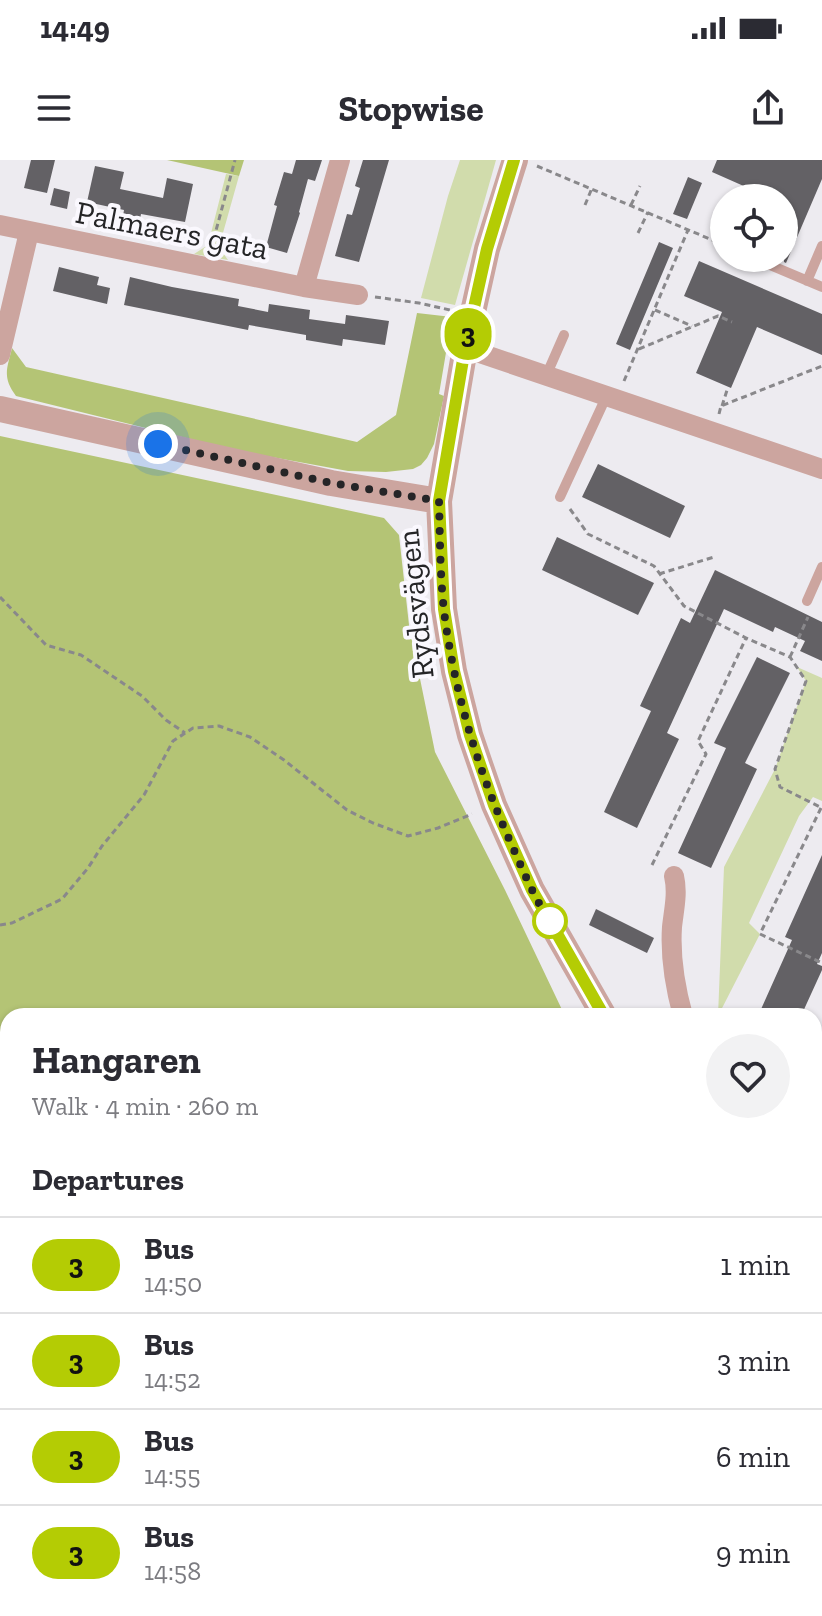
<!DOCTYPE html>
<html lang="en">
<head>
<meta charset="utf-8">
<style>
  :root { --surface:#fff; --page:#f2f2f3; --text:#2b2b33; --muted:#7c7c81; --line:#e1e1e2 }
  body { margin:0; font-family:"Zilla Slab",serif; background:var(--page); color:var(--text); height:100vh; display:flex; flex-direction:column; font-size:30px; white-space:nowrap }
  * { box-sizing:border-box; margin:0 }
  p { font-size:26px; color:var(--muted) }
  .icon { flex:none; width:44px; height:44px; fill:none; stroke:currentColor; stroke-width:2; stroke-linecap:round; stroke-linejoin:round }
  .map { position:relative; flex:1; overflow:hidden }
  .details { position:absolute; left:0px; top:848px; width:822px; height:608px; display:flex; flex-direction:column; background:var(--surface); border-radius:24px 24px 0 0; box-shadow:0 2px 6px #0004 }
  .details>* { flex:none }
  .badge { padding:0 16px; border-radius:26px; font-size:28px; line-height:52px }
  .controls { position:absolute; left:710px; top:24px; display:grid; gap:16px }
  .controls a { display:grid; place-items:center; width:88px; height:88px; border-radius:50%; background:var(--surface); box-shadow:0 2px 6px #0004; font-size:40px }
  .you { position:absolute; width:40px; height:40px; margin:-20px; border:6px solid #fff; border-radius:50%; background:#1a73e8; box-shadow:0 0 0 12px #1a73e833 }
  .map>.badge { position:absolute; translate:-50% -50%; box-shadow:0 0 0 4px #fff }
  h2 { padding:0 32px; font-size:30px; line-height:72px }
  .round { display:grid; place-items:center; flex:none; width:84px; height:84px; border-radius:42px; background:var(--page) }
  .summary { display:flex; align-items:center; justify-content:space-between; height:136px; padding:0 32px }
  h1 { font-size:38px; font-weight:700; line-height:60px }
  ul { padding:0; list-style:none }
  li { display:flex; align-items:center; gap:24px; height:96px; padding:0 32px; border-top:2px solid var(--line) }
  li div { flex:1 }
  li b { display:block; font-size:30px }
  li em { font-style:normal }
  li .badge { min-width:88px; font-weight:700; text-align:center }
  .status { display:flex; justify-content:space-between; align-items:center; height:56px; padding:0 40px; background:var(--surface); direction:ltr }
  .status svg { height:22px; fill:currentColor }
  header { display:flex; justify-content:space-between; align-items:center; height:104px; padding:0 32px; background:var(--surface); font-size:36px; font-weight:700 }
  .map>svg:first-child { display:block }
  .green { fill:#d1dcac }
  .forest { fill:#b4c475 }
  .building { fill:#636165 }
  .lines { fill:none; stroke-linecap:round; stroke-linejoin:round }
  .path { stroke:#89888b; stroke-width:3; stroke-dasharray:6 4; stroke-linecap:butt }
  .service { stroke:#cca59f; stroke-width:10 }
  .minor { stroke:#cca59f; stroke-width:20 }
  .tertiary { stroke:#cca59f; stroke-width:26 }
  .line-casing { stroke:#fff; stroke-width:18 }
  .line { stroke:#b4cc04; stroke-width:12 }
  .walk { stroke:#252527; stroke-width:8; stroke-dasharray:0 14.4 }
  .stop-dot { fill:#fff; stroke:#b4cc04; stroke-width:4 }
  .labels { text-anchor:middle; stroke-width:8; stroke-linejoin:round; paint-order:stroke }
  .street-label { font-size:32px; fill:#252527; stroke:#faf8fe }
</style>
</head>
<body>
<div class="status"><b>14:49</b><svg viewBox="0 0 49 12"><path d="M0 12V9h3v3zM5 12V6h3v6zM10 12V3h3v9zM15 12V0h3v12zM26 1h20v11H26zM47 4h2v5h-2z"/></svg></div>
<header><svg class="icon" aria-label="menu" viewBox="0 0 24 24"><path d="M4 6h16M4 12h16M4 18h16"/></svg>Stopwise<svg class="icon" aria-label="share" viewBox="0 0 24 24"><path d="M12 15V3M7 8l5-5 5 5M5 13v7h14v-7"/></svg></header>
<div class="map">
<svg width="822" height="1456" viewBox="0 0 822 1456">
  <rect width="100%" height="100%" fill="#edebf0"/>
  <path class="green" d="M460,0H496L455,145L421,138L448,36Z
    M226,14L239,16L219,87L228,100L194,94L208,85Z
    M797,507L822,518V641L813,637L799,656L749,763L760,774L718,856L724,707L775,609L806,521Z
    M8,1124V1448H255L245,1456H0V1130Z
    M400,1448H496L494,1456H374Z"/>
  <path class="forest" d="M167,0H244L239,16Z
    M417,153L452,157L439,234L444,236L434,284L427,298L421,305L413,309L386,312L348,311L239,291L16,236C2,217 7,209 12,188L26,207L357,282L396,255Z
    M0,276L384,358L399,375L409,465L435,592L505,730L565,856H8V1124L0,1130Z
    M255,1448H400L374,1456H245Z"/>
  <path class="building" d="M31,0H55L47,33L24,28Z
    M296,0H322L315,21L308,19L299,52L300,53L287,93L266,87L277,46L274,45L284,12L292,14Z
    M363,0H389L359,102L335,96L347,54L352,55L360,28L355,26Z
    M717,0H822V19L786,103L784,102V38H771L712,12Z
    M95,6L124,12L120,29L163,38L167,18L193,24L185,62L141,54L139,65L122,62L124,50L87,42Z
    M688,17L702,23L687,59L673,54Z
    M54,28L70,32L67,49L50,45Z
    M659,82L673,88L630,190L616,184Z
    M699,101L822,154V195L757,167L731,228L696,213L722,152L684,136Z
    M59,107L99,117L97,125L110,128L107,144L53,131Z
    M130,117L172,127L239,139L238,146L268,152L269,144L310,150L309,159L345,164L346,155L389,161L385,185L343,179L342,186L306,180V175L249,165L248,170L124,145Z
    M598,304L685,346L670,378L582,337Z
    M557,377L654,423L638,455L542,410Z
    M715,410L822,462V501L800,491L805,481L775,467L773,472L724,449L667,573L679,579L637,668L604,652L651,551L640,546L681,458L690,463Z
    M757,497L790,513L745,603L757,609L711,708L678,693L726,588L714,583Z
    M822,695V793L817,804L822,806V810L801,856H758L792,780L785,777Z
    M596,749L654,778L647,793L589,765Z"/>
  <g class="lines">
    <path class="path" d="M537,6L724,85
      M585,45L592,28
      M631,45L640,26
      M638,73L648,52
      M211,89L235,0
      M375,137L419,143L450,150
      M655,150L692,166
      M639,189L718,156L732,162
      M624,221L688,70
      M722,246L728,227
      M719,254L721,246L822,206
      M570,349L588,374L654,406L684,446L746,478L790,497L806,521L775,609L780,627L822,648
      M659,414L714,397
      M0,437L46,485L81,495L142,536L166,560L185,573
      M790,497L808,457
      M821,648L760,774L822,803
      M652,705L706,594L698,581L746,478
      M0,765L12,763L62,739L88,708L102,686L144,635L173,581L193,568L219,566L250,577L284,600L347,650L373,663L408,676L438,668L472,654
      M814,911L822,892
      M0,1142L8,1135
      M814,1154L820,1162
      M814,1263L822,1256
      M734,1448V1456
      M215,1456L226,1448"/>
    <path class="service" d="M758,100L822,127
      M807,121L822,86
      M546,216L564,175
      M560,337L607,235
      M807,441L822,407
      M814,1235L822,1229"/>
    <path class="minor" d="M0,65L304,127L358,135
      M304,127L340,0
      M465,188L822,309
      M0,195L29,72
      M674,716C678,733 674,749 672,767C670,797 675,827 683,856
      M814,942L822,944"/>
    <path class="tertiary" d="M515,0L487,89L465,188L439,341L444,449L454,511L470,575L494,645L532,730L604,856
      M0,249L331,323L439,341
      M814,1184L822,1200"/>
  </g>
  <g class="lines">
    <defs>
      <path id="line" d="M514,0L487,89L465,188L439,341L444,449L454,511L470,575L494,645L532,730L604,856"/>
    </defs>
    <use href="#line" class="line-casing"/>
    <use href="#line" class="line"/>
    <path class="walk" d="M158,284L331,323L439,341C440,378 440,415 444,451C454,530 477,607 509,679C522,707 533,737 550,761"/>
  </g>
  <circle class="stop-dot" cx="550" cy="761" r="16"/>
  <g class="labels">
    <g class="street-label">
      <text transform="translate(172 70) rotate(11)" y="11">Palmaers gata</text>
      <text transform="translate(415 444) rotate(-96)" y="11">Rydsvägen</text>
    </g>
  </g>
</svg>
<div class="controls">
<a><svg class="icon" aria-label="locate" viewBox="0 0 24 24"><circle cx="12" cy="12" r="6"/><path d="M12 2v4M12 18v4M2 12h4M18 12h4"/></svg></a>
</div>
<div class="you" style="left:158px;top:284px"></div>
<b class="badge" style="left:468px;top:174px;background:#b4cc04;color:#111">3</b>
<section class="details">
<div class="summary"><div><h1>Hangaren</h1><p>Walk · 4 min · 260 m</p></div><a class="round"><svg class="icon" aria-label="heart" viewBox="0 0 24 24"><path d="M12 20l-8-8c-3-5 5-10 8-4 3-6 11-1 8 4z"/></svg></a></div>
<h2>Departures</h2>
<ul>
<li><span class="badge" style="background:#b4cc04;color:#111">3</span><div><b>Bus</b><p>14:50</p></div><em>1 min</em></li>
<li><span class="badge" style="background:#b4cc04;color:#111">3</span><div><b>Bus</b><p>14:52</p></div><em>3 min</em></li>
<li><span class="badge" style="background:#b4cc04;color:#111">3</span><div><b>Bus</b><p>14:55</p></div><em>6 min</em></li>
<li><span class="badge" style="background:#b4cc04;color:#111">3</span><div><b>Bus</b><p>14:58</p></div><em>9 min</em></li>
</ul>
</section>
</div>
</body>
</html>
